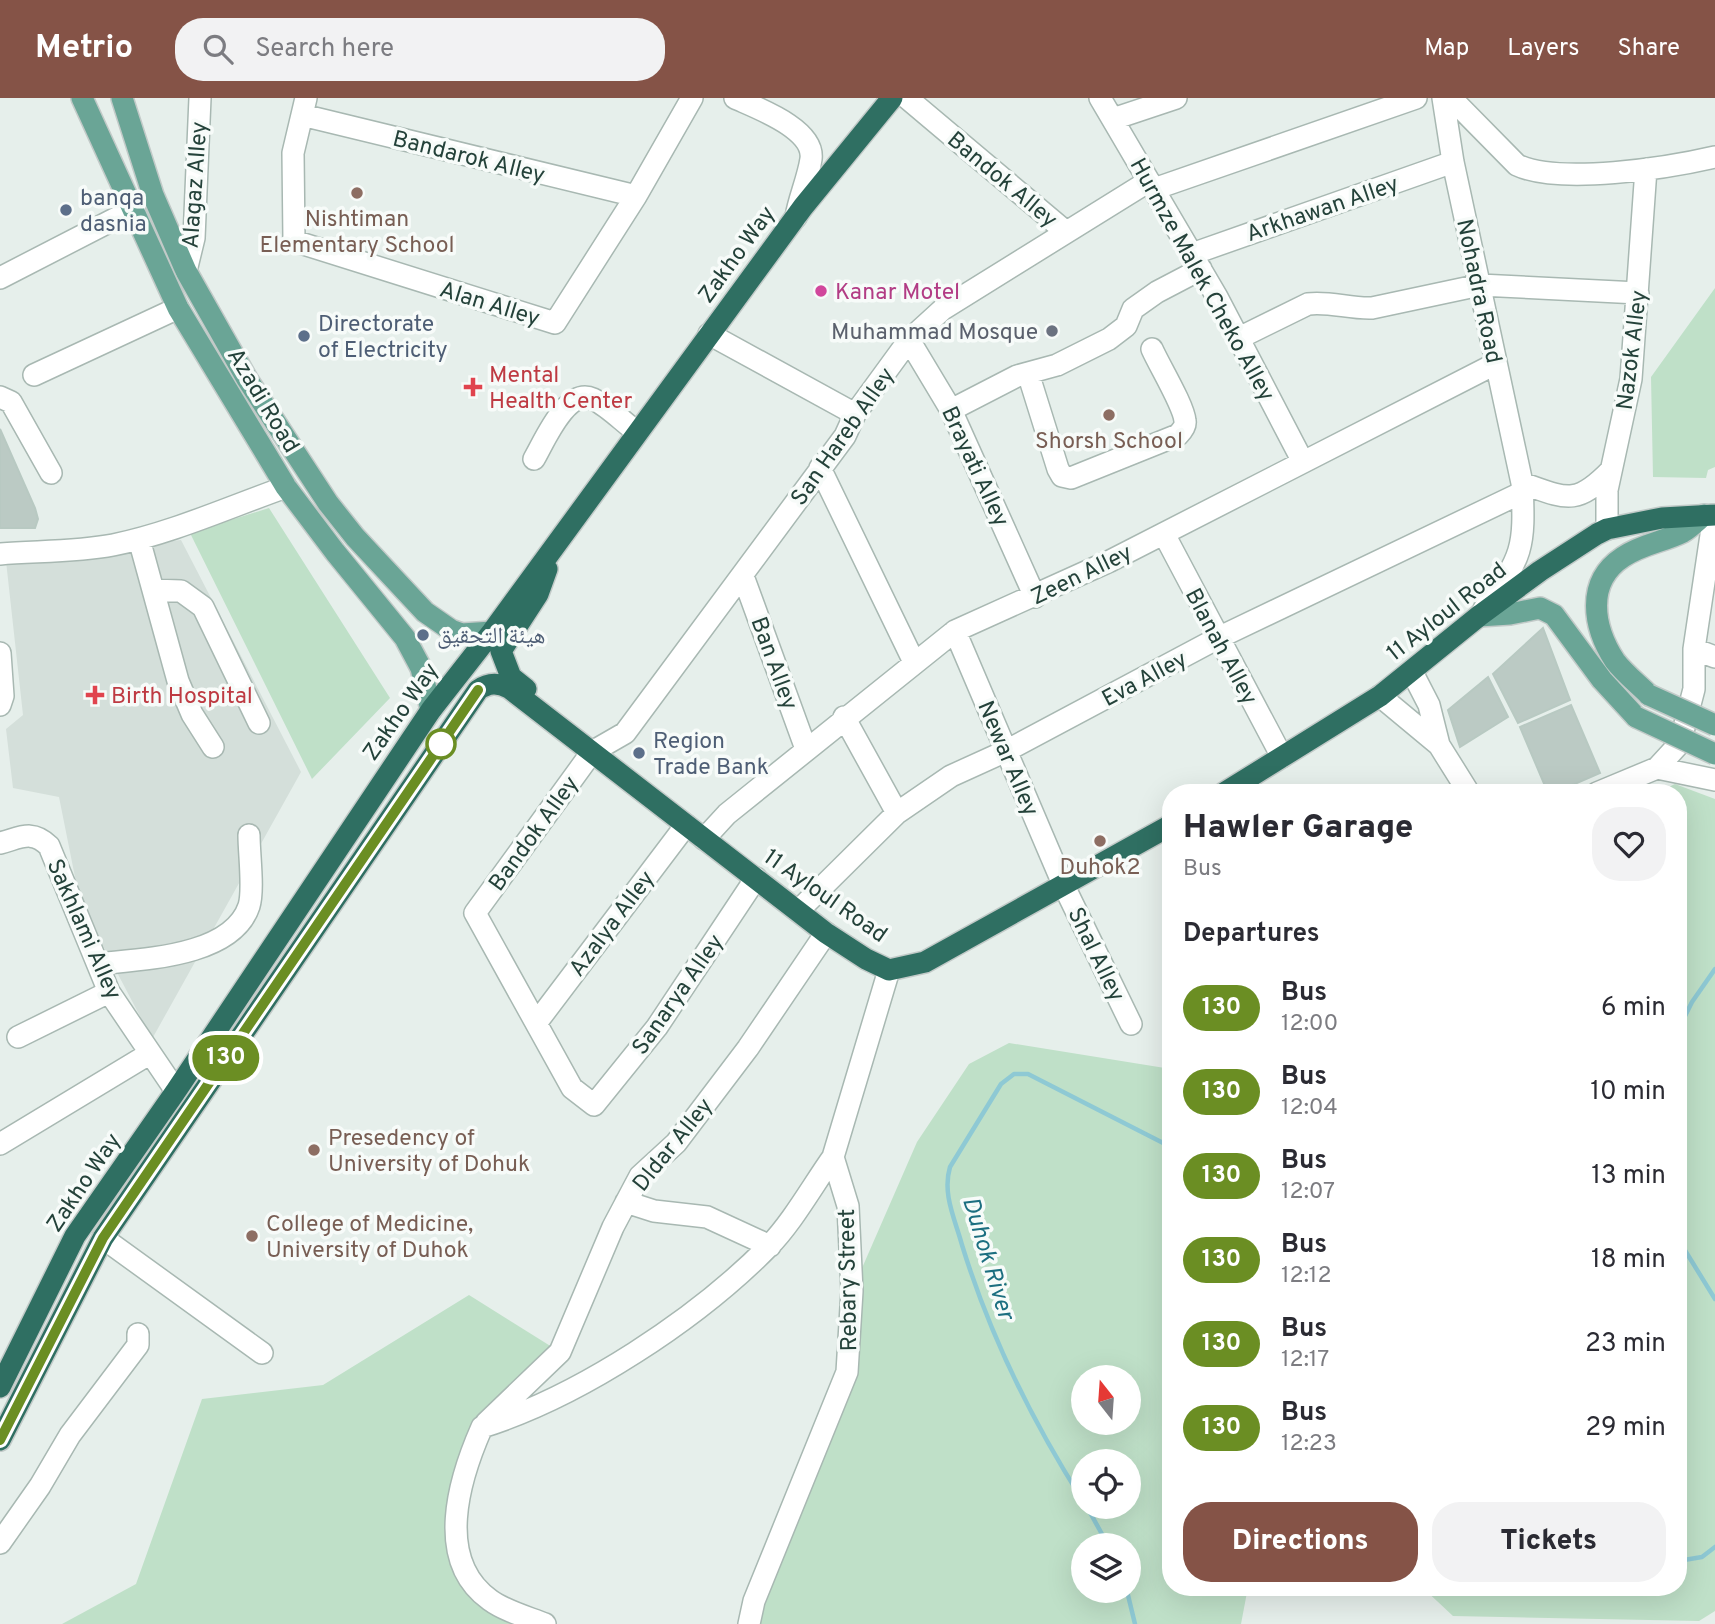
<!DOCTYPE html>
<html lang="en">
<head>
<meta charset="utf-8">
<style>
  :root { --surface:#fff; --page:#f2f2f3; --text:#2b2b33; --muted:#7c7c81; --accent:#855347 }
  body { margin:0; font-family:Overpass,"Noto Naskh Arabic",sans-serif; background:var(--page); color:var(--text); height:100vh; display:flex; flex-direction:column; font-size:26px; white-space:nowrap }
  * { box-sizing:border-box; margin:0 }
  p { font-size:23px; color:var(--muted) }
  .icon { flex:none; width:38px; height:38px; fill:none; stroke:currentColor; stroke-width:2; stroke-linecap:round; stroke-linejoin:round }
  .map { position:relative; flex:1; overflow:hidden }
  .side { position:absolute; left:1162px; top:686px; width:525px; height:812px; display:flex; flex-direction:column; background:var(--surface); border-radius:28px; box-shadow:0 7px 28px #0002 }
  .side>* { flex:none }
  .badge { padding:0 14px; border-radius:23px; font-size:24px; line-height:46px }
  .needle { width:46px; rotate:343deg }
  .controls { position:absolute; left:1071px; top:1267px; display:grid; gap:14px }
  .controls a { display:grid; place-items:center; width:70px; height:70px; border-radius:50%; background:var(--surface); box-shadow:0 7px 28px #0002; font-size:35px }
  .map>.badge { position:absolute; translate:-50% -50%; box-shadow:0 0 0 4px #fff }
  h2 { padding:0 21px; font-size:26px; line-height:63px }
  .round { display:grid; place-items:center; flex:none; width:74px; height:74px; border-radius:28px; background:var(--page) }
  .headline { display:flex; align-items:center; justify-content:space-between; height:119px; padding:0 21px }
  h1 { font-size:33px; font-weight:800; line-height:52px }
  .cta { display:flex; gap:14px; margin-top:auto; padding:14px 21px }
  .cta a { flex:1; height:80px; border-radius:28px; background:var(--accent); color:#fff; font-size:28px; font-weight:800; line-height:80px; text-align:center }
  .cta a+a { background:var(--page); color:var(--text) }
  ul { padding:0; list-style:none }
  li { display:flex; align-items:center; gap:21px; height:84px; padding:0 21px }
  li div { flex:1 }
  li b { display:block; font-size:26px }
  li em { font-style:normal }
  li .badge { min-width:77px; font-weight:700; text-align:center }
  header { display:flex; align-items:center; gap:42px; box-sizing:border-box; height:98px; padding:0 35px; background:var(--accent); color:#fff }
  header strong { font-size:33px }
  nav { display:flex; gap:38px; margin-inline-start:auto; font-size:24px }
  .search { width:490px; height:63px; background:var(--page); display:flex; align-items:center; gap:18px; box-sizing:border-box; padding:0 24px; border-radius:28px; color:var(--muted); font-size:26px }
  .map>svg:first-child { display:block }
  .built { fill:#d4dfda }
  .green { fill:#bfe0c8; fill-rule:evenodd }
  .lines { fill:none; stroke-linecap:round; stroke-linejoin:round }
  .stream { stroke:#8ec9d4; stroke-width:4.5 }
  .building { fill:#bbcac4; stroke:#b8c9c2; stroke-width:2 }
  .minor-casing { stroke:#a8b8b2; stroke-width:24 }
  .major-casing { stroke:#c2cac8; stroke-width:24 }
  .highway-casing { stroke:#c2cac8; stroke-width:24 }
  .minor { stroke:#fff; stroke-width:21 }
  .major { stroke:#6aa596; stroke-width:21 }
  .highway { stroke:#2f6f62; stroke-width:21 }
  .major-bridge-casing { stroke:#c2cac8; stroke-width:24; stroke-linecap:butt }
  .major-bridge { stroke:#6aa596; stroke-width:21 }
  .line-casing { stroke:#fff; stroke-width:16 }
  .line { stroke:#6b8e23; stroke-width:10 }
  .education-dot { fill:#8d6e63; stroke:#f7fbf9; stroke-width:2.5 }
  .service-dot { fill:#5c6f8a; stroke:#f7fbf9; stroke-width:2.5 }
  .hotel-dot { fill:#d1479c; stroke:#f7fbf9; stroke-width:2.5 }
  .worship-dot { fill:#6b7280; stroke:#f7fbf9; stroke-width:2.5 }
  .health-dot { fill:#e0444e; stroke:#f7fbf9; stroke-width:2.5 }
  .stop-dot { fill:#fff; stroke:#6b8e23; stroke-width:3.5 }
  .labels { text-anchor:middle; stroke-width:7; stroke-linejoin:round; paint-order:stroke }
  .street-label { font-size:23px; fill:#24423a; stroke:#f7fbf9 }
  .service-label { font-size:23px; fill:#4e5e75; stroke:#f7fbf9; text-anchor:start }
  .education-label { font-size:23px; fill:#785e54; stroke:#f7fbf9 }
  .hotel-label { font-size:23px; fill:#b23c85; stroke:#f7fbf9; text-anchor:start }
  .worship-label { font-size:23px; fill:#5b616d; stroke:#f7fbf9; text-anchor:end }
  .health-label { font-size:23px; fill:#be3a42; stroke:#f7fbf9; text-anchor:start }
  .water-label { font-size:24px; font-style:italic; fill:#1c6f80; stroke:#f7fbf9 }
</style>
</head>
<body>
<header>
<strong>Metrio</strong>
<div class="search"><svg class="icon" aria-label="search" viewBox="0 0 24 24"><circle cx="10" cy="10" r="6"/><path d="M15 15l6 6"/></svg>Search here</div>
<nav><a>Map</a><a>Layers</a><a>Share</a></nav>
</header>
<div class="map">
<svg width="1715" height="1526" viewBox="0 0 1715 1526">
  <rect width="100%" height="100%" fill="#e6efeb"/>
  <path class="built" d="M181,442L301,674L152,941L80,804L59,699L13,690L6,631L23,617L6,463Z"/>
  <path class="green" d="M1715,190V369L1708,372L1706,380L1653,379L1651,279Z
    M269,410L390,600L312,681L190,435Z
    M1675,686L1715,701V1513L1699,1523L1453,1518L1422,1489H1678V695H1656Z
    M1009,945L1171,971V1489H1248L1241,1526H749L847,1274L852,1193L917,1044L969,966ZM1083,1279H1129V1325H1083ZM1083,1363H1129V1409H1083ZM1083,1447H1129V1493H1083Z
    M469,1197L560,1254L465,1367L468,1480L545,1526H62L136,1486L202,1301L323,1287Z"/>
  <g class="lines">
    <path class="stream" d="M1678,932L1692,904L1715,871
      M1678,1141L1715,1201
      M1083,1403C1032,1323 990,1238 962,1147C955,1121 942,1096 950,1069L1001,986L1014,976H1028L1171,1049
      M1087,1409L1108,1447
      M1678,1463L1702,1459L1715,1449
      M1127,1493L1135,1526"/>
  </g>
  <path class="building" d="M0,331L35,410L38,421L35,430H0Z
    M1543,530L1570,602L1518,625L1493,576Z
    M1488,579L1508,619L1460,649L1448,612Z
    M1571,607L1600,675L1554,695H1548L1520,629Z"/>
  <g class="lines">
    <defs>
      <path id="minor" d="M306,0L293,55L294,143L555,225L636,98L692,0
        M735,0C757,10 815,31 811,61C808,81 799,100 796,119
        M907,0L1066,134
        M1100,0L1217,199L1303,364
        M1443,0L1453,64L1522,385C1525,451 1523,458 1484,511
        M1451,0L1517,67C1559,87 1668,70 1715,59
        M302,17L636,98
        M1113,21L1176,0
        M1154,91L1416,0
        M1192,156L1453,64
        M186,173L194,140L200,0
        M0,180L134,111
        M709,236L855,316
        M1239,240L1308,206C1329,203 1350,211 1372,210L1480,187L1638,195
        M909,242L951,312L1035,499
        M1028,275L1058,371L1062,378L1071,380L1178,337C1182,333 1186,328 1185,323C1184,308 1159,267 1152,251
        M34,277L178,210
        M0,299L11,304L51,375
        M951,312L1017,278L1057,267L1109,241L1126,228L1133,211L1157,194L1201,171
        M534,361C545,342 567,289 593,301C608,308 623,324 637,334
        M820,370L914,564
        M1522,385C1567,401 1576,408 1611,372
        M1714,417L1694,551L1715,559
        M1607,431V392L1631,281L1646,71
        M1164,436L1282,659
        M139,441L178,583L192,616L213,649
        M0,456C37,453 76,454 113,447C172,435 229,409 286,389
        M743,478L806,651
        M153,492L181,493L203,509L259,625
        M955,533L1063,786L1131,926
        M0,555L3,598L0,607
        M1412,574L1429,607L1439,647
        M1380,598L1439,647L1469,695
        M844,619L897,715
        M1657,670L1680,645L1694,591V551
        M1597,695L1657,670L1715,682
        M704,741L727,716L955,533L1110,463L1495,266
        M0,745C20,740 32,731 49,748L109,894L176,993
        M756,780L657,929L594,1007L572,990L475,815L592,654L625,635L845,338L855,316L909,242L943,211L1149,83
        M798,813L897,715L951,678L1006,653L1218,540L1523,394
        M98,866C142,861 232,859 249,808C254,792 249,756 249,737
        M537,924L686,727
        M18,939L109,894
        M0,1046L149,956
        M626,1104L654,1113L707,1119L770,1148
        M103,1140L262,1255
        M486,1325L560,1254L613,1129L640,1078L676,1045L748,950L826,835
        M0,1445L40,1388L70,1337L138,1247V1236
        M545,1526C527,1519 505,1513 490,1502C434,1462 459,1381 482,1329C579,1299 697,1221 768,1149C792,1125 813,1087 833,1059
        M749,1526L754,1503L847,1274L852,1193L848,1108L833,1059L889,872"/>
      <path id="major" d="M82,0L178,210L286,389L335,454L405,540L421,570L431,612
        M122,0L153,97L186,173L247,281L328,405L355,439L425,514L451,532L462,536L492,534
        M1479,518L1510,516L1540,510L1554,517L1602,582L1636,619
        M1649,597C1638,586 1624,575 1615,563C1593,529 1585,484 1623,459C1642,446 1663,444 1683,434C1690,430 1697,423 1704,417"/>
      <path id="highway" d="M526,591L511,579L501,553L538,496L547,471
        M1224,695L1380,598L1479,518L1540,473L1597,436L1607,431L1662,420L1715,417
        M0,1289L75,1138L176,993L431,612L492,534L803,109L892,0
        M0,1342L103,1140L478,592C488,585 497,584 509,590L826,835L866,861L889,872L925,864L1171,727"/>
    </defs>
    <use href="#minor" class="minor-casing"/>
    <use href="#major" class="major-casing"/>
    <use href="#highway" class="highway-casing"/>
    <use href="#minor" class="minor"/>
    <use href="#major" class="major"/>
    <use href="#highway" class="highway"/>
    <defs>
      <path id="major-bridge" d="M1649,597L1715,627
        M1636,619L1715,656"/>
    </defs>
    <use href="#major-bridge" class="major-bridge-casing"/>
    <use href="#major-bridge" class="major-bridge"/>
  </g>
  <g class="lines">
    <defs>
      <path id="line" d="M0,1342L103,1140L478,592"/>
    </defs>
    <use href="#line" class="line-casing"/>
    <use href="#line" class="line"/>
  </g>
  <g class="education-dot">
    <circle cx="357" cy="95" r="7"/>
    <circle cx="1109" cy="317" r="7"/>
    <circle cx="1100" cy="743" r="7"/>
    <circle cx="314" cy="1052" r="7"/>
    <circle cx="252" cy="1138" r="7"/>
  </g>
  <g class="service-dot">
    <circle cx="66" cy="112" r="7"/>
    <circle cx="304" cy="238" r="7"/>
    <circle cx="423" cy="537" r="7"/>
    <circle cx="639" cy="655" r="7"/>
  </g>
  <circle class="hotel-dot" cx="821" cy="193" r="7"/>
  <circle class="worship-dot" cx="1052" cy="233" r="7"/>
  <g class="health-dot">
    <path d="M469.5 278.5h7v7h7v7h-7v7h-7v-7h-7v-7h7z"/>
    <path d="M91.5 586.5h7v7h7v7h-7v7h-7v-7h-7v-7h7z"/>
  </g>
  <circle class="stop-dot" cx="441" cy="646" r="14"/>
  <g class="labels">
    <g class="street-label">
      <text transform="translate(469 58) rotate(14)" y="8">Bandarok Alley</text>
      <text transform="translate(1003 81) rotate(40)" y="8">Bandok Alley</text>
      <text transform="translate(194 87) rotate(-86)" y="8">Alagaz Alley</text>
      <text transform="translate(1322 110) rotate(-19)" y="8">Arkhawan Alley</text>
      <text transform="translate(736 156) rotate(-54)" y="8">Zakho Way</text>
      <text transform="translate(1203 181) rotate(61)" y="8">Hurmze Malek Cheko Alley</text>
      <text transform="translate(1480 193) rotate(78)" y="8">Nohadra Road</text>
      <text transform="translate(490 205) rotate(17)" y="8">Alan Alley</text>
      <text transform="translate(1631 252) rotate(-83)" y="8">Nazok Alley</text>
      <text transform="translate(264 302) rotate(59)" y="8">Azadi Road</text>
      <text transform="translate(842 338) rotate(-55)" y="8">San Hareb Alley</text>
      <text transform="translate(976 368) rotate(65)" y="8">Brayati Alley</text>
      <text transform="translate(1081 476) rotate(-26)" y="8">Zeen Alley</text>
      <text transform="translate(1446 513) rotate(-38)" y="8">11 Ayloul Road</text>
      <text transform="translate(1222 548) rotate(62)" y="8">Blanah Alley</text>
      <text transform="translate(775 565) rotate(70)" y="8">Ban Alley</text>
      <text transform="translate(1144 580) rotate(-28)" y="8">Eva Alley</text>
      <text transform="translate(400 613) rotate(-55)" y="8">Zakho Way</text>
      <text transform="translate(1009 660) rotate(67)" y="8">Newar Alley</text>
      <text transform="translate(533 735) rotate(-54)" y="8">Bandok Alley</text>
      <text transform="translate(826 797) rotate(35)" y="8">11 Ayloul Road</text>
      <text transform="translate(611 825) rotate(-53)" y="8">Azalya Alley</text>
      <text transform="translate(85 831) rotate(66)" y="8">Sakhlami Alley</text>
      <text transform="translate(1097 856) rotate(64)" y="8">Shal Alley</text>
      <text transform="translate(677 896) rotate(-55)" y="8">Sanarya Alley</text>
      <text transform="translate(672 1046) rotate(-51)" y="8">Dldar Alley</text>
      <text transform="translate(83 1084) rotate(-56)" y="8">Zakho Way</text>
      <text transform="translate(847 1182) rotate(-91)" y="8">Rebary Street</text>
    </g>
    <g class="service-label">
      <text x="80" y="107">banqa<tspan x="80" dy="26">dasnia</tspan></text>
      <text x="318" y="233">Directorate<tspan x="318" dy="26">of Electricity</tspan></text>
      <text x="437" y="545">هيئة التحقيق</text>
      <text x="653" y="650">Region<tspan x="653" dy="26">Trade Bank</tspan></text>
    </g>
    <g class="education-label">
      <text x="357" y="128">Nishtiman<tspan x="357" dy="26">Elementary School</tspan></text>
      <text x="1109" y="350">Shorsh School</text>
      <text x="1100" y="776">Duhok2</text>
      <text x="328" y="1047" text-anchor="start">Presedency of<tspan x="328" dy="26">University of Dohuk</tspan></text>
      <text x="266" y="1133" text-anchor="start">College of Medicine,<tspan x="266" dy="26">University of Duhok</tspan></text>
    </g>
    <g class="hotel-label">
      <text x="835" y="201">Kanar Motel</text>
    </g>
    <g class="worship-label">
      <text x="1038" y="241">Muhammad Mosque</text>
    </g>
    <g class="health-label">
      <text x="489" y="284">Mental<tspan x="489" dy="26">Health Center</tspan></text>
      <text x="111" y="605">Birth Hospital</text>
    </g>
    <g class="water-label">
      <text transform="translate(989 1160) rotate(73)" y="8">Duhok River</text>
    </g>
  </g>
</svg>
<div class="controls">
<a><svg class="needle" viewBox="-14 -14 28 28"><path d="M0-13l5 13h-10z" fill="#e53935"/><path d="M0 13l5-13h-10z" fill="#7c7c81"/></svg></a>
<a><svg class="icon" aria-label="locate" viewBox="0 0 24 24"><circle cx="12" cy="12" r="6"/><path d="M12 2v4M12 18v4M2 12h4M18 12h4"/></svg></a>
<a><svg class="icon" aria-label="layers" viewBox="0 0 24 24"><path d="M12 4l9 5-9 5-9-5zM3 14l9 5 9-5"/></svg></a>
</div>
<b class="badge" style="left:226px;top:960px;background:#6b8e23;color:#fff">130</b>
<section class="side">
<div class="headline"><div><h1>Hawler Garage</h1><p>Bus</p></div><a class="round"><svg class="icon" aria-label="heart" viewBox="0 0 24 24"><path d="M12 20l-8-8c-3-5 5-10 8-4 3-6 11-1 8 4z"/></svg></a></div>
<h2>Departures</h2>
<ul>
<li><span class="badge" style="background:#6b8e23;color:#fff">130</span><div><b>Bus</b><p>12:00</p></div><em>6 min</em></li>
<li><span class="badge" style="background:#6b8e23;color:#fff">130</span><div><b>Bus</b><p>12:04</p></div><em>10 min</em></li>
<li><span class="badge" style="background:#6b8e23;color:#fff">130</span><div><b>Bus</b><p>12:07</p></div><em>13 min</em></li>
<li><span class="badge" style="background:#6b8e23;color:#fff">130</span><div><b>Bus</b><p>12:12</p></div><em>18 min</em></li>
<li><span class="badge" style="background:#6b8e23;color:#fff">130</span><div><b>Bus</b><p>12:17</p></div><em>23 min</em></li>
<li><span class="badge" style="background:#6b8e23;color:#fff">130</span><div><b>Bus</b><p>12:23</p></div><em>29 min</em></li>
</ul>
<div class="cta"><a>Directions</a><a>Tickets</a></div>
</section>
</div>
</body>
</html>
